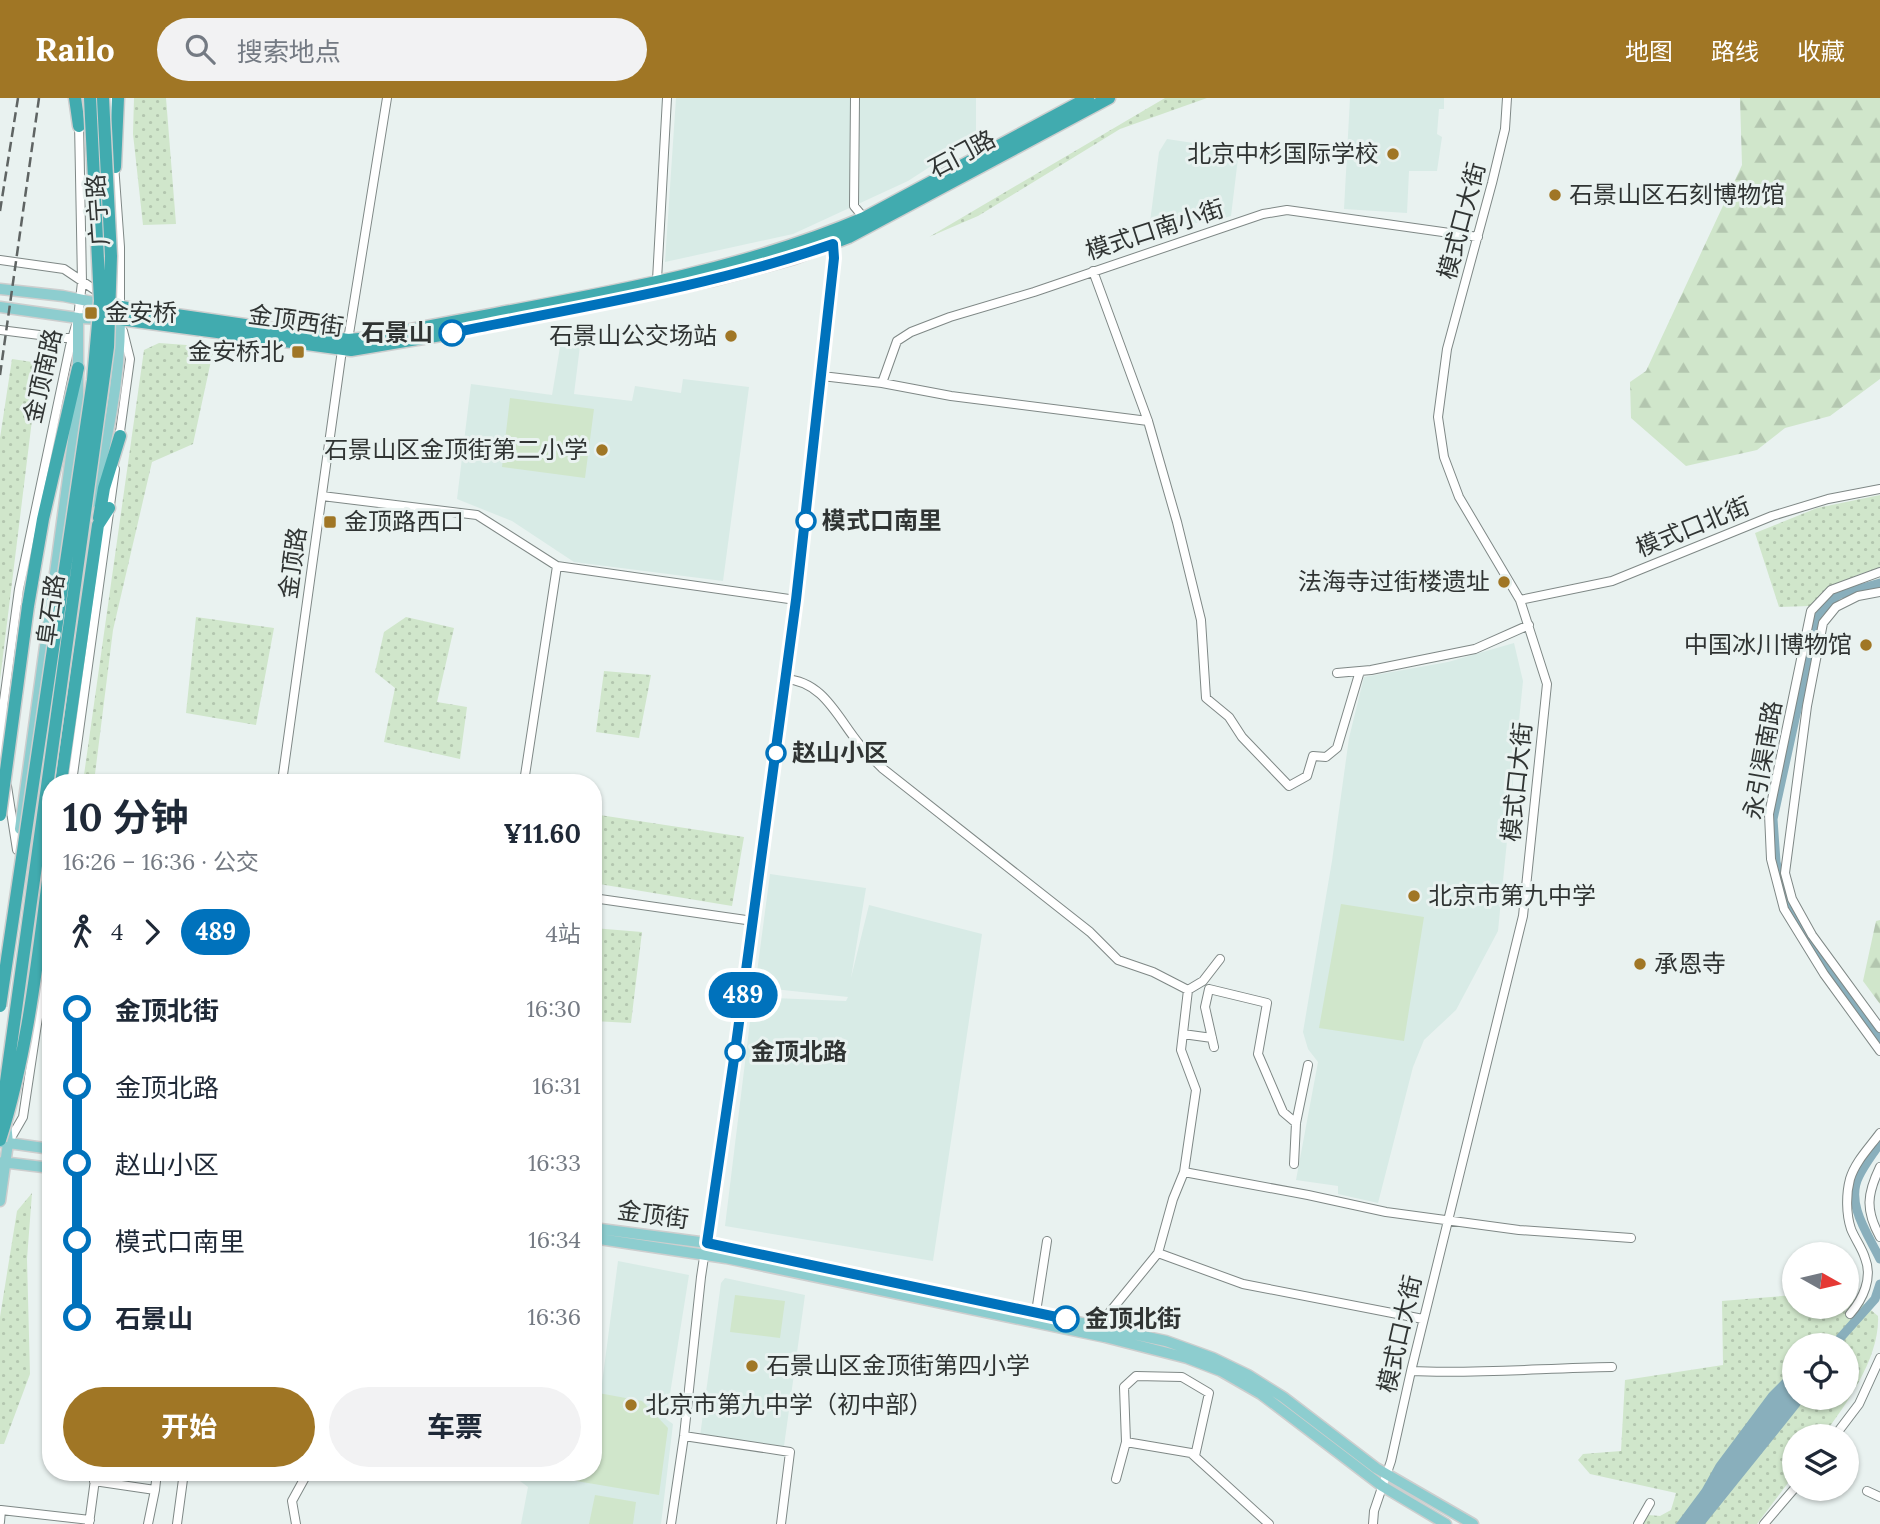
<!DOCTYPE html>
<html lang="zh">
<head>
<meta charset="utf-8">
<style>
  :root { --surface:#fff; --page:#f2f2f3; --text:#1f2937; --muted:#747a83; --accent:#a07625 }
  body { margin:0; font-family:Lora,"Noto Sans SC",serif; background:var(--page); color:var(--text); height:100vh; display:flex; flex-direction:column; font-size:26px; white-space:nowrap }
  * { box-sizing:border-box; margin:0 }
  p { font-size:23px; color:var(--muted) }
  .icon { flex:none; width:38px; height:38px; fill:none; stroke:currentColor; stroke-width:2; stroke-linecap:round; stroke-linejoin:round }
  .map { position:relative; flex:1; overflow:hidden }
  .sheet { position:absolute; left:42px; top:676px; width:560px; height:707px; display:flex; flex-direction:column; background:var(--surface); border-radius:28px; box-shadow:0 2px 5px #0004 }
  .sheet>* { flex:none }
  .badge { padding:0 14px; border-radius:23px; font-size:24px; line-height:46px }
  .needle { width:46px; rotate:98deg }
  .controls { position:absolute; left:1782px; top:1144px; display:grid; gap:14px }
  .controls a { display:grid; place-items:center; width:77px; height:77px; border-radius:50%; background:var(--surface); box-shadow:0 2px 5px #0004; font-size:35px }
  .map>.badge { position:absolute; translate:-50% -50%; box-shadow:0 0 0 4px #fff }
  .legs { display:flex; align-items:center; gap:10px; height:77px; padding:0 21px; font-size:23px }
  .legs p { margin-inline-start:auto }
  .overview { display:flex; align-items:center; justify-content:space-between; height:119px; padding:0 21px }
  h1 { font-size:38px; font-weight:700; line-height:52px }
  .action { display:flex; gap:14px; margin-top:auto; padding:14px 21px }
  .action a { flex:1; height:80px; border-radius:42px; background:var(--accent); color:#fff; font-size:28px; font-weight:700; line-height:80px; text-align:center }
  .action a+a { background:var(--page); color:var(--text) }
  ul { padding:0 21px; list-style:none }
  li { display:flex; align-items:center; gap:24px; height:77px; font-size:26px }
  li i { display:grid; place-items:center; width:10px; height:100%; margin:0 9px; background:currentColor }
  li i::after { content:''; width:18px; height:18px; margin:-9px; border:5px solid; border-radius:50%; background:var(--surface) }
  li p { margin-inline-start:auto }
  li:first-child i { background:linear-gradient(#0000 50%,currentColor 0) }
  li:last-child i { background:linear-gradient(currentColor 50%,#0000 0) }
  header { display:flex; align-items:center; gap:42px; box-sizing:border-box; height:98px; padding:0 35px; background:var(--accent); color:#fff }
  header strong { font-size:33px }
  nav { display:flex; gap:38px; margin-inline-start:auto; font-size:24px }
  .search { width:490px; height:63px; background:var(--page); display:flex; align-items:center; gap:18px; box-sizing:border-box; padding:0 24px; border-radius:38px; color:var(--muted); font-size:26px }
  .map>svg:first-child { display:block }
  .built { fill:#d8ebe6 }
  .grass { fill:#d0e6cb }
  .forest { fill:url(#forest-firs) }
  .park { fill:url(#park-dots); fill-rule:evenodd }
  .water { fill:#89afbc }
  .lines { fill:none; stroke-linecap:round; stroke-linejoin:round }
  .canal { stroke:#89afbc; stroke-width:9 }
  .minor-casing { stroke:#7f8886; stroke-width:10 }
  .major-casing { stroke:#cdcece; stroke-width:13 }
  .highway-casing { stroke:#cdcece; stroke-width:15 }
  .minor { stroke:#fff; stroke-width:8 }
  .major { stroke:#8dcdcf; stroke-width:10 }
  .highway { stroke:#41abaf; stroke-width:12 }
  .rail { stroke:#5f6463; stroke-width:2.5; stroke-dasharray:10 5; stroke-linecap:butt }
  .highway-bridge-casing { stroke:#cdcece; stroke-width:15; stroke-linecap:butt }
  .highway-bridge { stroke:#41abaf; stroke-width:12 }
  .line-1-casing { stroke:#fff; stroke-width:16 }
  .line-1 { stroke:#0072bc; stroke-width:10 }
  .poi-dot { fill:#a07625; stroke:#e9f2f0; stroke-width:2.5 }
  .stop-1-dot { fill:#fff; stroke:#0072bc; stroke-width:3.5 }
  .labels { text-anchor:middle; stroke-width:6; stroke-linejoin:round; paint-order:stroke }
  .street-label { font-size:24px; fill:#303433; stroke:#e9f2f0 }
  .poi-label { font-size:24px; fill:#303433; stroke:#e9f2f0; text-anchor:start }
  .stop-label { font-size:24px; font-weight:bold; fill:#303433; stroke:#e9f2f0; text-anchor:start }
</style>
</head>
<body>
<header>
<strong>Railo</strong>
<div class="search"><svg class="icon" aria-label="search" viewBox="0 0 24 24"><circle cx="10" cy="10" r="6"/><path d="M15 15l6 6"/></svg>搜索地点</div>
<nav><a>地图</a><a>路线</a><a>收藏</a></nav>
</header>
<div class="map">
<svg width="1880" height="1426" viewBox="0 0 1880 1426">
  <defs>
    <pattern id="forest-firs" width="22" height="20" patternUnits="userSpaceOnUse" patternTransform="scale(1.75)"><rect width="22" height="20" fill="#d0e6cb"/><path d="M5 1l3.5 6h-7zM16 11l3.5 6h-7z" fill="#b3c6af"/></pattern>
    <pattern id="park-dots" width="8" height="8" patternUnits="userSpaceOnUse" patternTransform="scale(1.75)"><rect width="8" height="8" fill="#d0e6cb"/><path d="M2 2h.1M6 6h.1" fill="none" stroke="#b3c6af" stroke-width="1.8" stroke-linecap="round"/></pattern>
  </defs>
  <rect width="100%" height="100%" fill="#e9f2f0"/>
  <path class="built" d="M676,0H976V39L908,83L793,136L665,164Z
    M1350,0H1444V11H1439L1437,36L1442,39L1437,73H1409L1407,115L1344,111Z
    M1167,41L1239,52L1231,118L1208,125L1150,124L1159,54Z
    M582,232L574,296L632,303L635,288L681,295L683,281L749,289L723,483L574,464L512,423L457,401L471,286L552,297L562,237Z
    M1514,545L1523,583L1498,833L1456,912L1424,942L1413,969L1378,1105L1338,1096V1088L1296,1082L1318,964L1308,951L1303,934L1332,763L1349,640L1364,579L1448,564Z
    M770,776L866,790L851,880L869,807L982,836L933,1163L725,1128L753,899L846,903L848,899L755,889Z
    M618,1163L689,1177L666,1321L673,1326L661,1426H521L528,1389L508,1374H593V1292L601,1293Z
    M725,1180L805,1197L784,1348L700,1338L721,1185Z"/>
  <path class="grass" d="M510,300L594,311L585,380L502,369Z
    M1341,806L1424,819L1404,943L1319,930Z
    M735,1197L785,1203L780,1240L730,1234Z
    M593,1294L642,1303L668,1330L659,1397L523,1374H593Z
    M595,1397L636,1404L633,1426H589Z"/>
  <path class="forest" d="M1740,0H1880V281L1830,318L1785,330L1757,352L1686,368L1631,320L1630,284L1646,273L1742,67Z
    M1880,822V906L1863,883L1876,823Z"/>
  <path class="park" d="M134,0H166L176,126L143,127L133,36Z
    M1165,0H1207L1120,31L978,118L929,139Z
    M159,245L214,249L193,346L152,364L113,532L94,684H83L144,252Z
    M12,261L39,265L0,582V340Z
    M1880,397V470L1860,476L1832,488L1810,508L1779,509L1755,435L1817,410Z
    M196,519L274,530L256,627L186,615Z
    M406,519L454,530L437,604L467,609L460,661L384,644L395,590L375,574L384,534Z
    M604,573L651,577L639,640L596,634Z
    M593,716L744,739L732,808L593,785Z
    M593,830L642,834L631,925L593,923V893L596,882L593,880Z
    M32,1095L27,1161L30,1276L4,1346H0V1219L17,1113Z
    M1794,1197V1209H1846V1198L1860,1203L1878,1218C1880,1260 1846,1307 1822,1339H1794V1377L1757,1426H1642L1648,1417L1660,1418L1671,1412L1676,1395L1590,1376L1578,1362L1583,1356L1621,1353L1625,1282L1723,1267L1722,1203ZM1794,1248H1846V1300H1794Z"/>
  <path class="water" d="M1794,1270V1300H1805L1799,1309L1705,1426H1676L1702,1391L1716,1366L1769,1295Z"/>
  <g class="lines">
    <path class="canal" d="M1880,485L1838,497L1818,516L1773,721L1776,764L1784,797L1796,827L1880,941
      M1880,1045C1873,1056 1865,1066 1859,1078C1845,1105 1868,1136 1880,1161
      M1833,1248L1875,1201L1880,1186"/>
    <defs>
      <path id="minor" d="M111,0V25
        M855,0L854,108L864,120
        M114,66L120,149V214
        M0,162L64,171L101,196
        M1093,173L1148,323L1177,424L1201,522L1206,600L1229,619L1242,639L1289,688L1307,678L1313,658L1326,659L1337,650L1360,573
        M657,182L667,0
        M0,232L63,240L77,239
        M348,242L387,0
        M822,278L882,285L951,298L1148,323
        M882,285L897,243L911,234L950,219L1034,194L1263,116L1287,112L1478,139
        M119,341L130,261L123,233
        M322,398L477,417L557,468L796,502
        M1880,474L1831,492L1811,513L1769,716L1771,761L1784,811L1824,876L1880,953
        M1880,494L1858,498L1836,509L1823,525L1807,608L1785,775L1792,801L1812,837L1880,930
        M1520,502L1612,483L1772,418L1828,401L1880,391
        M1337,575L1371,572L1475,551L1529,527
        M785,581C824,583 838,621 860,647C867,655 875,663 882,670L1090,834L1118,862L1153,874L1188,892
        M4,664L3,610L19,491L70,248L78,220L82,184L79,24
        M72,684L115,371
        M282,684L342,252
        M524,684L557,468
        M7,688L17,752
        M593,800L753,823
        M1188,892L1203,883L1220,861
        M1183,936L1212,940
        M1214,949L1205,909L1209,891L1267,905L1258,956L1283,1014L1296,1025
        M8,1045L23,1019L51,833
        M1294,1066L1296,1025L1308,967
        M1880,1069C1867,1096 1865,1112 1880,1139
        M1184,1074L1308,1097L1386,1114L1519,1132L1631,1140
        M1158,1155L1243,1186L1423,1221
        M1036,1214L1047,1143
        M1850,1216C1863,1201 1873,1180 1865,1160C1862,1150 1855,1141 1851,1131C1846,1116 1846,1096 1850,1081C1855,1064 1869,1050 1880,1035
        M1105,1234L1109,1215L1158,1155L1173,1101L1184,1074L1196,992L1181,952L1188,892
        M1411,1273C1478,1276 1545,1270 1612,1269
        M684,1338L790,1354L781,1426
        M1834,1339L1859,1306L1880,1260
        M1126,1344L1124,1289L1136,1278L1182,1279L1209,1295L1195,1358
        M1116,1381L1126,1344L1191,1355L1269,1426
        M94,1383L155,1392L148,1426
        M155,1392L157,1374
        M1867,1393L1880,1399
        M0,1424L1,1412L90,1422
        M89,1426L96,1374
        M177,1426L184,1374
        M296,1426L292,1403L308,1374
        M671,1426L684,1338L701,1179L735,954L806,423L834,160L832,141
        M1373,1426L1374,1413L1391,1363L1411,1273L1523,818L1547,586L1520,502L1459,399L1444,359L1438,319L1447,251L1492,85L1505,31L1507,0
        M1638,1426L1650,1405
        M1764,1426L1794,1391"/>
      <path id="major" d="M0,191L63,198L108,207
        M0,209L78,220L107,221
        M91,405C107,345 120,284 120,221
        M20,731L78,307V220
        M2,1044L51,1051
        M2,1064L51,1070
        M0,1103L8,1045L6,1025
        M593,1130L707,1145L1166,1243L1213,1260L1248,1277L1283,1299L1376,1370L1473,1426
        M593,1140L726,1160L1105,1239L1187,1260L1221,1273L1261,1296L1382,1388L1446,1426"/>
      <path id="highway" d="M75,0L79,28
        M115,69L118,0
        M121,209L348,242L370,240C532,206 710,186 864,120L1088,0
        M120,221L351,252L453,235L713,182L794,160L849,139L1109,0
        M99,420L104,390L120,338
        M28,508L43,421L78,270
        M61,684L98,427L109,410"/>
    </defs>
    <use href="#minor" class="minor-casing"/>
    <use href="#major" class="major-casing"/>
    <use href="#highway" class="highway-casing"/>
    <use href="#minor" class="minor"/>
    <use href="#major" class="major"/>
    <use href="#highway" class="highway"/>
    <path class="rail" d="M0,113L18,0
      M0,277L39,0"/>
    <defs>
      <path id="highway-bridge" d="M0,717L28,508
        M0,908L93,282L100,203L90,0
        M0,1027L108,249L111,158L103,0
        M0,1042C29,951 38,855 51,760"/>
    </defs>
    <use href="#highway-bridge" class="highway-bridge-casing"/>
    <use href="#highway-bridge" class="highway-bridge"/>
  </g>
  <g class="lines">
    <defs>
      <path id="line-1" d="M452,235C579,209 710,189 833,146L834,160L796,502L735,954L707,1145L1066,1221"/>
    </defs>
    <use href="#line-1" class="line-1-casing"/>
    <use href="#line-1" class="line-1"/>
  </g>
  <g class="poi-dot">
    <circle cx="1393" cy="56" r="7"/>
    <circle cx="1555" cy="97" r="7"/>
    <rect x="84" y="208" width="14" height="14" rx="3.5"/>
    <circle cx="731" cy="238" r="7"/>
    <rect x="291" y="247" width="14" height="14" rx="3.5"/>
    <circle cx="602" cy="352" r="7"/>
    <rect x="323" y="417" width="14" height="14" rx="3.5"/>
    <circle cx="1504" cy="484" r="7"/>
    <circle cx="1866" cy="547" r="7"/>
    <circle cx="1414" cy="798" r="7"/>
    <circle cx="1640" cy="866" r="7"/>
    <circle cx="752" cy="1268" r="7"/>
    <circle cx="631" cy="1307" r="7"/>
  </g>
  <g class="stop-1-dot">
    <circle cx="452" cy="235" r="12"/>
    <circle cx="806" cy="423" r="9"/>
    <circle cx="776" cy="655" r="9"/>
    <circle cx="735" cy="954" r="9"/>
    <circle cx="1066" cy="1221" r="12"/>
  </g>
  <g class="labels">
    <g class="street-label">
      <text transform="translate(962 56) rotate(-28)" y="8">石门路</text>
      <text transform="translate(98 112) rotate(-94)" y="8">广宁路</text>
      <text transform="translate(1462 123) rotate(-75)" y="8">模式口大街</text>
      <text transform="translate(1155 132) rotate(-18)" y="8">模式口南小街</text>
      <text transform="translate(296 223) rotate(8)" y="8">金顶西街</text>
      <text transform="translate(43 278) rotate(-77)" y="8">金顶南路</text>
      <text transform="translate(1693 429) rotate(-22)" y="8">模式口北街</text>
      <text transform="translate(293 465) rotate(-82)" y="8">金顶路</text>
      <text transform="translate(51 512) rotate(-82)" y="8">阜石路</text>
      <text transform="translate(1763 662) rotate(-80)" y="8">永引渠南路</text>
      <text transform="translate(1517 684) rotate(-84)" y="8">模式口大街</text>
      <text transform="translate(653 1117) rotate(8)" y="8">金顶街</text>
      <text transform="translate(1400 1236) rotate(-77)" y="8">模式口大街</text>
    </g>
    <g class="poi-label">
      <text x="1379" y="64" text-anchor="end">北京中杉国际学校</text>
      <text x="1569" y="105">石景山区石刻博物馆</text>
      <text x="105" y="223">金安桥</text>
      <text x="717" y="246" text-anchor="end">石景山公交场站</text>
      <text x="284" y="262" text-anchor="end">金安桥北</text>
      <text x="588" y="360" text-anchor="end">石景山区金顶街第二小学</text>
      <text x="344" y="432">金顶路西口</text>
      <text x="1490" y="492" text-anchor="end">法海寺过街楼遗址</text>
      <text x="1852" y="555" text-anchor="end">中国冰川博物馆</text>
      <text x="1428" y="806">北京市第九中学</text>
      <text x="1654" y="874">承恩寺</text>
      <text x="766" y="1276">石景山区金顶街第四小学</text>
      <text x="645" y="1315">北京市第九中学（初中部）</text>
    </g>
    <g class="stop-label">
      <text x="433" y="243" text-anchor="end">石景山</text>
      <text x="822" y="431">模式口南里</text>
      <text x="792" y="663">赵山小区</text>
      <text x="751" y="962">金顶北路</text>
      <text x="1085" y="1229">金顶北街</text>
    </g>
  </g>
</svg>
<div class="controls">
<a><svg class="needle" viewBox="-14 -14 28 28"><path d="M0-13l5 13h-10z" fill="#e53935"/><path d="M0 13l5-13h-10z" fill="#747a83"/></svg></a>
<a><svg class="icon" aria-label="locate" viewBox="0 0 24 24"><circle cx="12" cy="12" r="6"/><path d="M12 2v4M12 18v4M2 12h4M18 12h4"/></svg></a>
<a><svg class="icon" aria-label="layers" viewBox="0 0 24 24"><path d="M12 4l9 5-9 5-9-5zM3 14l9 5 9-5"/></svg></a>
</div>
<b class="badge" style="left:743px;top:897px;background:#0072bc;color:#fff">489</b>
<section class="sheet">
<div class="overview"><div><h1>10 分钟</h1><p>16:26 – 16:36 · 公交</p></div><b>¥11.60</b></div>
<div class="legs"><svg class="icon" aria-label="walk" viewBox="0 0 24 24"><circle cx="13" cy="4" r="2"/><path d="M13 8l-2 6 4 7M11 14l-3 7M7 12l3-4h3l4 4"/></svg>4<svg class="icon" aria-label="forward" viewBox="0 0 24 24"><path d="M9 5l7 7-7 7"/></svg><b class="badge" style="background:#0072bc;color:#fff">489</b><p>4站</p></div>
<ul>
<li><i style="color:#0072bc"></i><b>金顶北街</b><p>16:30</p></li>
<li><i style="color:#0072bc"></i><span>金顶北路</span><p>16:31</p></li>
<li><i style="color:#0072bc"></i><span>赵山小区</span><p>16:33</p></li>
<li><i style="color:#0072bc"></i><span>模式口南里</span><p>16:34</p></li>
<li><i style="color:#0072bc"></i><b>石景山</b><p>16:36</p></li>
</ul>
<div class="action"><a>开始</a><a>车票</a></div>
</section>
</div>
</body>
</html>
